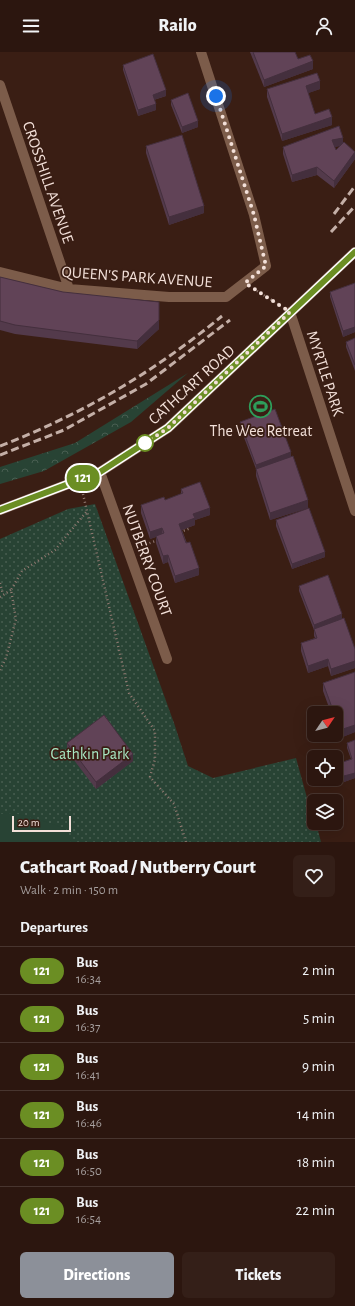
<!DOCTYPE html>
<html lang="en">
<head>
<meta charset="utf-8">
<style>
  :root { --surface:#2c160f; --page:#341f18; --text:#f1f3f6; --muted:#a69f9e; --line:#48352f; --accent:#8c9099 }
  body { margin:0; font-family:"Alegreya Sans",sans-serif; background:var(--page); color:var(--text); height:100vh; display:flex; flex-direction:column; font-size:15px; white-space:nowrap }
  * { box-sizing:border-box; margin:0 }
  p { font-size:13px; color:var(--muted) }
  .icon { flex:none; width:22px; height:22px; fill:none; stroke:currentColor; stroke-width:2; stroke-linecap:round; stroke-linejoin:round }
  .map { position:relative; height:790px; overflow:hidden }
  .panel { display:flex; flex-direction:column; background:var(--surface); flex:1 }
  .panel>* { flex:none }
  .badge { padding:0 8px; border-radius:13px; font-size:14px; line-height:26px }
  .needle { width:26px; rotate:55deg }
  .buttons { position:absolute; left:307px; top:654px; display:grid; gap:8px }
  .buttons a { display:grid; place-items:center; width:36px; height:36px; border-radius:6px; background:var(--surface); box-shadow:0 4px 16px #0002,0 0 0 1px var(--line); font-size:20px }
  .scale { position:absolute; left:12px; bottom:10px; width:59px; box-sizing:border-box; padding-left:4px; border:2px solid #f3e0d9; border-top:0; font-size:11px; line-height:14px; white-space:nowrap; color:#f3e0d9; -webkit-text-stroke:3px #3a1e14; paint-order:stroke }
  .you { position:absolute; width:20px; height:20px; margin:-10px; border:3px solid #fff; border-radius:50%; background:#1a73e8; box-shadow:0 0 0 6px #1a73e833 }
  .map>.badge { position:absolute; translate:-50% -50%; box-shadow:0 0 0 2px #fff }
  h2 { padding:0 20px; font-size:15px; line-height:36px }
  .round { display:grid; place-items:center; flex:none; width:42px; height:42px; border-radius:6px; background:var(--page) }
  .overview { display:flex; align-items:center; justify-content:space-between; height:68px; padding:0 20px }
  h1 { font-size:19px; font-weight:800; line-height:30px }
  .primary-button { display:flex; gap:8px; margin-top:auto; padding:8px 20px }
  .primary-button a { flex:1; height:46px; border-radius:6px; background:var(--accent); color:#fff; font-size:16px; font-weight:800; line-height:46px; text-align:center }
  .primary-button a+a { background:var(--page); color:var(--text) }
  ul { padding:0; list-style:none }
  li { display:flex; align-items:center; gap:12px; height:48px; padding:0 20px; border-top:1px solid var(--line) }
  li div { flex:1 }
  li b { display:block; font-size:15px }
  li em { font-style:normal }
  li .badge { min-width:44px; font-weight:700; text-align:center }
  header { display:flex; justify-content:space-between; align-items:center; height:52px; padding:0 20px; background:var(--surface); font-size:18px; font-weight:800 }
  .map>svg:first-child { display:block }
  .forest { fill:url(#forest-crowns) }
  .park { fill:url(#park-dots) }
  .pitch { fill:#284334 }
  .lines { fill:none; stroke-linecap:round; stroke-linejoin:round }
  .path { stroke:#927a72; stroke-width:2.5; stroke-dasharray:1 3; stroke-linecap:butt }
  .minor { stroke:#7c5c4a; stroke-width:10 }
  .rail { stroke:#c4afa7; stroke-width:3; stroke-dasharray:8 4; stroke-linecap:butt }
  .wall { fill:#533a4b; fill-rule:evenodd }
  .shaded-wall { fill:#442f3d }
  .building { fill:#614357; stroke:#442f3d }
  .line-casing { stroke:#fff; stroke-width:9 }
  .line { stroke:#6b8e23; stroke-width:6 }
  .walk { stroke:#f3e0d9; stroke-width:4; stroke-dasharray:0 7.2 }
  .stop-dot { fill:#fff; stroke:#6b8e23; stroke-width:2 }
  .labels { text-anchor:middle; stroke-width:3.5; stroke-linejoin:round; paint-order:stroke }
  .street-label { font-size:16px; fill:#f3e0d9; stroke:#3a1e14 }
  .poi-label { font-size:16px; fill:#f3e0d9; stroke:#3a1e14 }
  .park-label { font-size:16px; fill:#a8e8c3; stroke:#3a1e14 }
</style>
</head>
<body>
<header><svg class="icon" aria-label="menu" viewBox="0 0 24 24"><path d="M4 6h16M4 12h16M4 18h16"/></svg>Railo<svg class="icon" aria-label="person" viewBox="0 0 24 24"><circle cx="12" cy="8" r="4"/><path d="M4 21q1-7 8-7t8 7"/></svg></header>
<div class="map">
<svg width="355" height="790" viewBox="0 0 355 790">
  <defs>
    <pattern id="forest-crowns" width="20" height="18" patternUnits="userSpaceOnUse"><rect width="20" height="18" fill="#284334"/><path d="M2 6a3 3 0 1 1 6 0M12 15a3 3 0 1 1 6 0" fill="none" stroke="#485e51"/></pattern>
    <pattern id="park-dots" width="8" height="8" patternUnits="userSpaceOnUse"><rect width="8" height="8" fill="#284334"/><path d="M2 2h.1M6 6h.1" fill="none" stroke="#485e51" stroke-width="1.8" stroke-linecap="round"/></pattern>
  </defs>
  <rect width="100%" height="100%" fill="#3a1e14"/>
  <path class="forest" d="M188,321L131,370L44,419L0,432V415L75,391Z"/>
  <path class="park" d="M95,452L174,671L188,714L213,726L296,706L314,771H316L321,790H0V487L68,457Z"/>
  <path class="pitch" d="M14,761L41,768L66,777L71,790H0V762Z"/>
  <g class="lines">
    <path class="path" d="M257,239L278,252
      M83,442L129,641L155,679V707L150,725L174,752L186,790
      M180,480L191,476
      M142,494L158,488
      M0,531L3,542
      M0,545L11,538
      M0,618L6,606L16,567L11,538L22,519L55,498L87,459"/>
    <path class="minor" d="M0,33L69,237
      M0,220L69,237L169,245H226L266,214L254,163L201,0
      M290,260L355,459
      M100,420L167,607
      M0,458L100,420L168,376L355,200"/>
    <path class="rail" d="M334,162L355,134
      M331,180L355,154
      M0,394C83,362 154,320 222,264
      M0,403L64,378L146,332L230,268"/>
  </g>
  <path class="wall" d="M250,0H295L298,7L313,17L264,35Z
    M123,13L166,44L154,48L156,58L138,64L123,18Z
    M267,37H320L308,41L315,62L332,73L282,89L267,45Z
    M171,48L198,75L182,81L171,53Z
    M343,90L355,107L334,136L317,123L292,130L283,102V95ZM340,94L336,98L334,95Z
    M146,94L204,161L169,173L146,101Z
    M0,225L159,277L137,297L15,282L0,278Z
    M355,231V280L343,285L330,245V240Z
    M355,286V319L346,295V290Z
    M240,370L291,405L308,456L270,468L256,424V417L240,375Z
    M181,437L210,463L195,468V473L182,478L199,523L175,531L168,510L163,512L156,491V485L150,487L141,461V453L165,448L181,442Z
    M276,468L325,505L292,517L276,474Z
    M299,534L342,567L355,597V616L331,624L328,614L308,621L301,599V591L315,586L314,584V578L299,539Z
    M355,620V680L340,686L336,675V661H331L323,639V631Z
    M355,688V726L344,730L340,716V711L351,707L347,696V691Z
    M67,691L133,709L96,737L67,699Z"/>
  <path class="shaded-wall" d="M313,9V17L264,35V28Z
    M320,29V37L306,42V34Z
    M166,38V44L153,48V43Z
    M156,52V58L138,64V58Z
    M332,65V73L282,89V82Z
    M198,69V75L182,81V75Z
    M343,86V93L332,96V88Z
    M355,100V107L334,136V129Z
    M317,115V123L292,130V123Z
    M204,154V161L169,173V165Z
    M159,268V277L137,297V289Z
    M355,275V280L343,285V279Z
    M291,400V405L256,418V413Z
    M308,448V456L270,468V461Z
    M210,456V463L195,468V473L179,479V472L193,462Z
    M162,476V483L156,484V485L150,487V480Z
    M325,500V505L292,517V512Z
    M168,503V510L163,512V504Z
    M199,516V523L175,531V524Z
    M342,562V568L314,577V578V573Z
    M328,607V614L308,621V614Z
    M355,609V616L331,624V617Z
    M355,673V680L340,686V678Z
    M133,702V709L96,737V730Z
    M355,721V726L344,730V724Z"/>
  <path class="building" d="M253,0H295L298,7L310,3L313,9L264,28Z
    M153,2L166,38L153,43L156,52L138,58L123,13Z
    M317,21L320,29L306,34L315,62L329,57L332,65L282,82L267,37Z
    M188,41L198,69L182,75L171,48Z
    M339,74L343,86L332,88L336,98L344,90L355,100L334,129L317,115L292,123L283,95Z
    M182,83L204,154L169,165L146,94Z
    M0,225L63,240L159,250V268L137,289L15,273L0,269Z
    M355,231V275L343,279L330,240Z
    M355,286V313L346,290Z
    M275,357L291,400L256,413L240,370Z
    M293,404L308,448L270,461L256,417Z
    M200,430L210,456L193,462L195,466L179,472L186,491L190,490L199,516L175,524L168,503L163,504L156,484L164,481L162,476L150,480L141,453L164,445L165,448L183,441L181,437Z
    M309,456L325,500L292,512L276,468Z
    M328,523L342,562L314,573L299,534Z
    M344,566L355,597V609L331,617L328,607L308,614L301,591L317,586L314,577Z
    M355,620V673L340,678L336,667V661H334L323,631Z
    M104,663L133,702L96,730L67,691Z
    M355,688V721L344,724L340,711L352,707L347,691Z"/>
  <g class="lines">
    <defs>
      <path id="line" d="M0,458L100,420L168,376L355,200"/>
    </defs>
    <use href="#line" class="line-casing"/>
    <use href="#line" class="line"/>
    <path class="walk" d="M145,391L168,376L290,260L245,231L266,214L254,163L216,44"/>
  </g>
  <defs>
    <symbol id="stadium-ring" viewBox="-11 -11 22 22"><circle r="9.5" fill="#3a1e14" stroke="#2e9e5b" stroke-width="1.5"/><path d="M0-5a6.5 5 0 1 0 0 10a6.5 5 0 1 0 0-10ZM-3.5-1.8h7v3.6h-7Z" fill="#2e9e5b"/></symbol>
  </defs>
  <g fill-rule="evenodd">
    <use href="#stadium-ring" x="248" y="342" width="25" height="25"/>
  </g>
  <circle class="stop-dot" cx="145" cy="391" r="8"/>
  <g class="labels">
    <g class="street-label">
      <text transform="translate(49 130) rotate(71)" y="6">CROSSHILL AVENUE</text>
      <text transform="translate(137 224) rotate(4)" y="6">QUEEN'S PARK AVENUE</text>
      <text transform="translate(326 321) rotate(72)" y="6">MYRTLE PARK</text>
      <text transform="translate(191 332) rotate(-42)" y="6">CATHCART ROAD</text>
      <text transform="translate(148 508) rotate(70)" y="6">NUTBERRY COURT</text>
    </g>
    <g class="poi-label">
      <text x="261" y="384">The Wee Retreat</text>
    </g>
    <g class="park-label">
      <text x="90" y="707">Cathkin Park</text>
    </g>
  </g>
</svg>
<div class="buttons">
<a><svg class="needle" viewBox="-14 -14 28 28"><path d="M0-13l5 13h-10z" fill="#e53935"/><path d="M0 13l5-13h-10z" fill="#a69f9e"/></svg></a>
<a><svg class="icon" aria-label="locate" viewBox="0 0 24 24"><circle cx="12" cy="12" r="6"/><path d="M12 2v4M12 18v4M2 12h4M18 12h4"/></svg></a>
<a><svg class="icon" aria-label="layers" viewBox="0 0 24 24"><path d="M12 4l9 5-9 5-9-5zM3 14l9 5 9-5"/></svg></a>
</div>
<div class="scale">20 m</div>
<div class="you" style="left:216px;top:44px"></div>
<b class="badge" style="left:83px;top:426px;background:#6b8e23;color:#fff">121</b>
</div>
<section class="panel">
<div class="overview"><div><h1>Cathcart Road / Nutberry Court</h1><p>Walk · 2 min · 150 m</p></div><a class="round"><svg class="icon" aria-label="heart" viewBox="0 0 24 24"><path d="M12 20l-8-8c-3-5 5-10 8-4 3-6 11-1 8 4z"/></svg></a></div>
<h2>Departures</h2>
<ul>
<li><span class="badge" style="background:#6b8e23;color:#fff">121</span><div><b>Bus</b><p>16:34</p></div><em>2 min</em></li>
<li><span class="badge" style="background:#6b8e23;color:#fff">121</span><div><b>Bus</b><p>16:37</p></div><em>5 min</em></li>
<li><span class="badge" style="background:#6b8e23;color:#fff">121</span><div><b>Bus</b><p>16:41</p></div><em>9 min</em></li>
<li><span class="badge" style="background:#6b8e23;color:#fff">121</span><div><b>Bus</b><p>16:46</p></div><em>14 min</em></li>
<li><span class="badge" style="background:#6b8e23;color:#fff">121</span><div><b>Bus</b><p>16:50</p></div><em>18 min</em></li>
<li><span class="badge" style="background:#6b8e23;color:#fff">121</span><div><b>Bus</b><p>16:54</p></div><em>22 min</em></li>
</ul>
<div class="primary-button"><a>Directions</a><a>Tickets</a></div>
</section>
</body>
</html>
